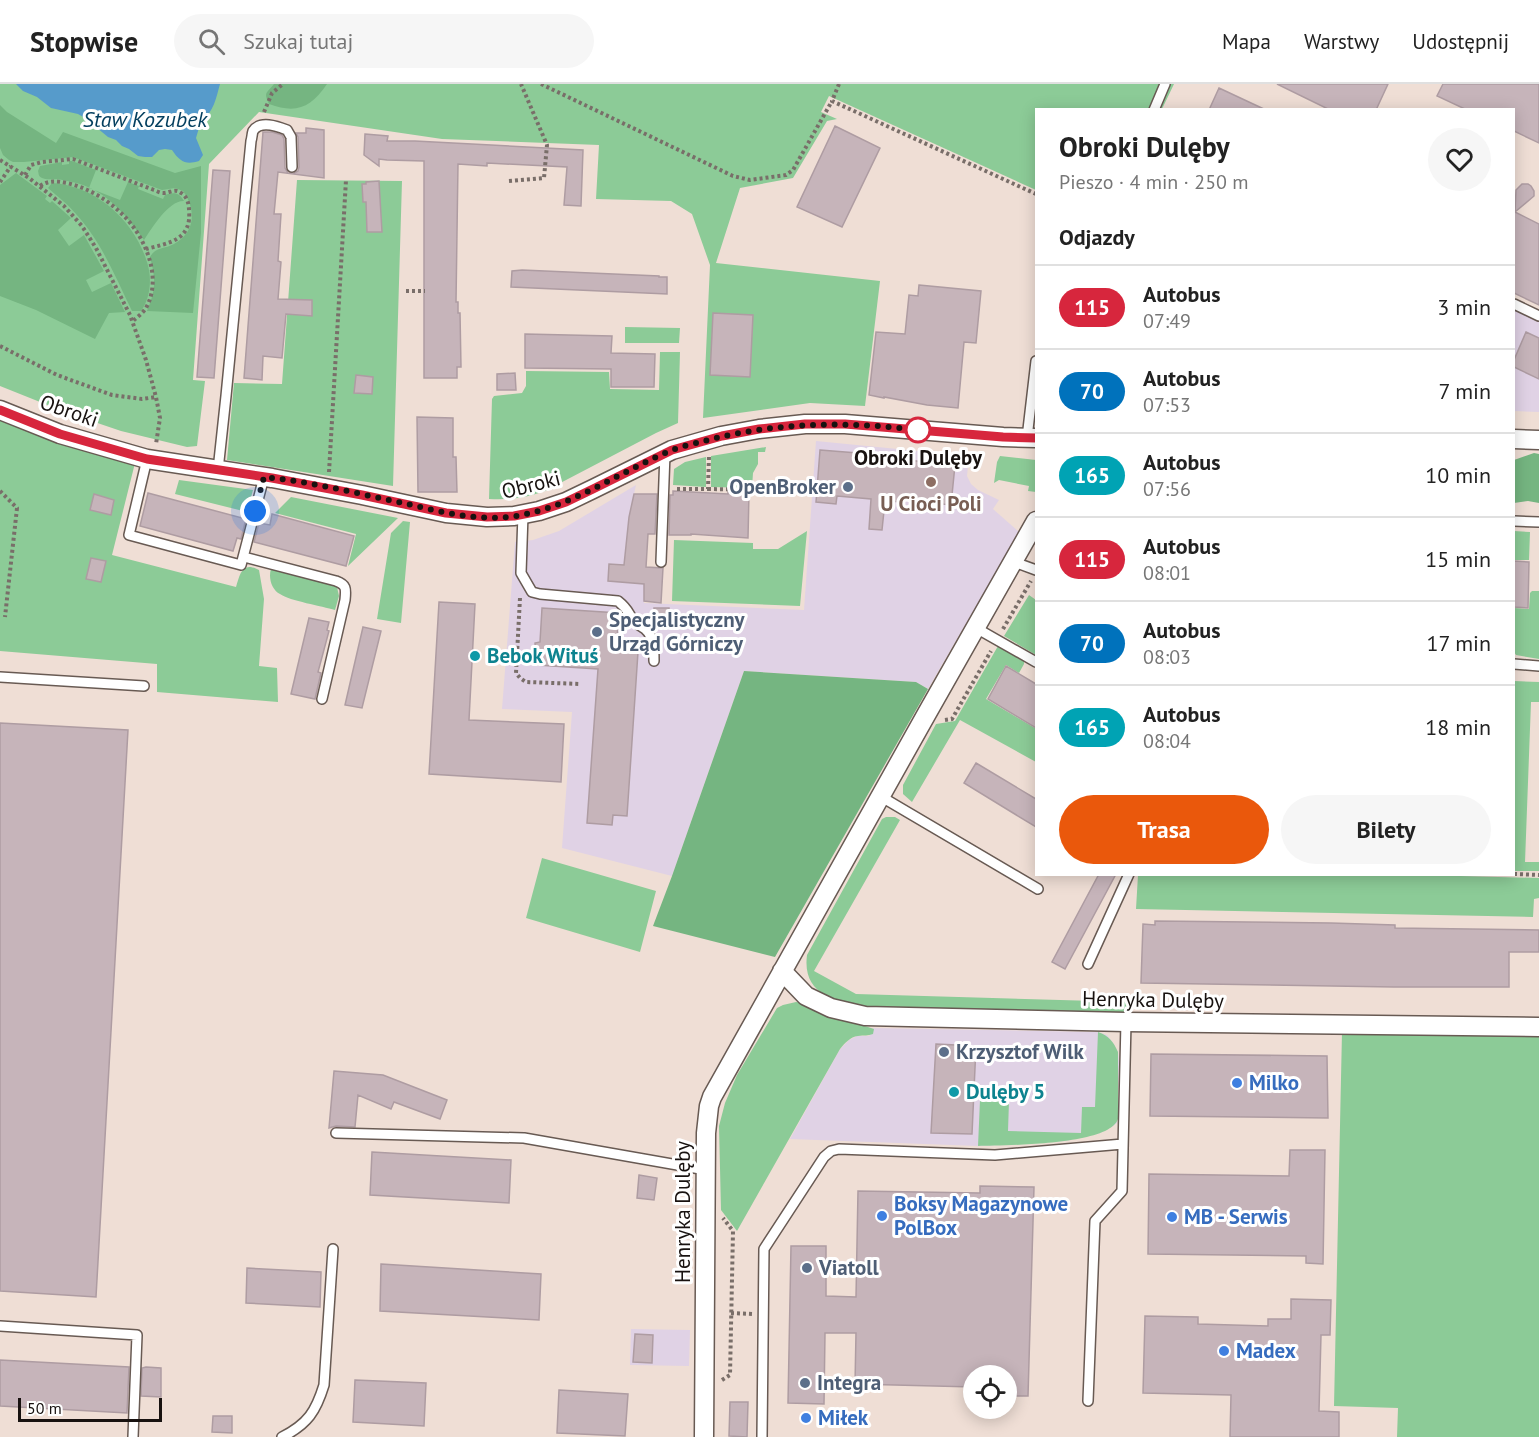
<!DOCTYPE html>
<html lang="pl">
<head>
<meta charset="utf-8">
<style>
  :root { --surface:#fff; --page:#f6f6f6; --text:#222; --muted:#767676; --line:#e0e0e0; --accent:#ea580c }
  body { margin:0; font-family:"PT Sans",sans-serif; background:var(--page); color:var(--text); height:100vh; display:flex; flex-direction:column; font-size:22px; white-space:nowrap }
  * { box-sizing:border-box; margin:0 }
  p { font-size:20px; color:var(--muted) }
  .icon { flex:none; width:33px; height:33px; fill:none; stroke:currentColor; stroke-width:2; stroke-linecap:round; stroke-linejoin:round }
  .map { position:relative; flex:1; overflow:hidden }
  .side { position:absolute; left:1035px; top:24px; width:480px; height:768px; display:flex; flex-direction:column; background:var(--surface); border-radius:0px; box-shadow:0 3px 15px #0003 }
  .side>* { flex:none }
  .badge { padding:0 12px; border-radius:20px; font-size:21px; line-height:39px }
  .fabs { position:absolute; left:963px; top:1281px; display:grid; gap:12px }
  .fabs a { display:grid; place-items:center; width:54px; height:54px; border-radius:50%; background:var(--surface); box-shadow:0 3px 15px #0003; font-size:30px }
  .scale { position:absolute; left:18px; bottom:15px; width:144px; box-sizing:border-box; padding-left:6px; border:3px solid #181210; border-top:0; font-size:16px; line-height:21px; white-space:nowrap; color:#181210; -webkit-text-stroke:4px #fff; paint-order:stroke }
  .you { position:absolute; width:30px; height:30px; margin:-15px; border:4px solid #fff; border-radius:50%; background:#1a73e8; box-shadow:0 0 0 9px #1a73e833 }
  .map>.badge { position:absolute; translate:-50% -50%; box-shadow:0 0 0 3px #fff }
  h2 { padding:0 24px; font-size:22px; line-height:54px }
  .round { display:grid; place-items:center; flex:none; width:63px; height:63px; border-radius:32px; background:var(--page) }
  .head { display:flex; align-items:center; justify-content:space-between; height:102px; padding:0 24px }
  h1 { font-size:28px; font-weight:600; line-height:45px }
  .action { display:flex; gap:12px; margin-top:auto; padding:12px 24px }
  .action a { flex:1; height:69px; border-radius:36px; background:var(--accent); color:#fff; font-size:24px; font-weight:600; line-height:69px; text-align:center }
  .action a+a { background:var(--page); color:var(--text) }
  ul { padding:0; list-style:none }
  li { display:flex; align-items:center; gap:18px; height:84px; padding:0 24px; border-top:2px solid var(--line) }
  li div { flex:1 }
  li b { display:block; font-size:22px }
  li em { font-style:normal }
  li .badge { min-width:66px; font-weight:700; text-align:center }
  header { display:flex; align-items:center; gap:36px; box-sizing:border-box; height:84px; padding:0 30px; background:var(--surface); border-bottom:2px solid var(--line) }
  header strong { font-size:28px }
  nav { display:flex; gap:33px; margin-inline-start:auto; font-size:21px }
  .search { width:420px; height:54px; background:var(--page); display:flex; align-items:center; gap:15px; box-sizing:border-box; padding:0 21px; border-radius:33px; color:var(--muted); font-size:22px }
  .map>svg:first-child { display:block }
  .commercial { fill:#e0d2e5 }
  .green { fill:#8ccb97 }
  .forest { fill:#75b581 }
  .water { fill:#569bcb }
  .building { fill:#c6b4ba; stroke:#ae9ca2; stroke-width:1.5 }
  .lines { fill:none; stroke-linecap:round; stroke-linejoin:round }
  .lane-casing { stroke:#685a53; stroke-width:12 }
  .street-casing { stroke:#685a53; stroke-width:21 }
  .path { stroke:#796e69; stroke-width:4; stroke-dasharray:3 3; stroke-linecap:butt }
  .lane { stroke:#fff; stroke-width:9 }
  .street { stroke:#fff; stroke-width:18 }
  .line-casing { stroke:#fff; stroke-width:14 }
  .line { stroke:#d7263d; stroke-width:9 }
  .walk { stroke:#181210; stroke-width:6; stroke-dasharray:0 10.8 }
  .stop-dot { fill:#fff; stroke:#d7263d; stroke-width:3 }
  .education-dot { fill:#8d6e63; stroke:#fff; stroke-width:2 }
  .service-dot { fill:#5c6f8a; stroke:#fff; stroke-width:2 }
  .culture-dot { fill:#0f9aa8; stroke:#fff; stroke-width:2 }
  .shop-dot { fill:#3f7fe0; stroke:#fff; stroke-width:2 }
  .labels { text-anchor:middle; stroke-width:6; stroke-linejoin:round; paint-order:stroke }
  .street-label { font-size:21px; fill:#181210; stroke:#fff }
  .stop-label { font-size:21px; font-weight:bold; fill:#181210; stroke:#fff }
  .service-label { font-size:21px; font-weight:bold; fill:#4e5e75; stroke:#fff; text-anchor:start }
  .education-label { font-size:21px; font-weight:bold; fill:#785e54; stroke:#fff }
  .culture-label { font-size:21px; font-weight:bold; fill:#0d838f; stroke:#fff; text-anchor:start }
  .shop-label { font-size:21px; font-weight:bold; fill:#366cbe; stroke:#fff; text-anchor:start }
  .water-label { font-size:22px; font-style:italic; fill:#033e5e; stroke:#fff }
</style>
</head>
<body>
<header>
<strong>Stopwise</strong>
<div class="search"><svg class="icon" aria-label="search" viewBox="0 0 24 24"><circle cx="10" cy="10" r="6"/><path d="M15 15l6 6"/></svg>Szukaj tutaj</div>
<nav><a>Mapa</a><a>Warstwy</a><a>Udostępnij</a></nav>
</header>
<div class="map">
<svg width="1539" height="1353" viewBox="0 0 1539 1353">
  <rect width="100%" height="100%" fill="#efded5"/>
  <path class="commercial" d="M1514,226L1539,237V328L1514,327Z
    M816,357L969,372L967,392L971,400L978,406L999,416L993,425L1019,448L928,605L916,598L744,587L672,792L562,764L572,628L502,625L515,458L533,456L559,447L636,401L629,433L624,481L609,480L608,497L644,500V519L804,526Z
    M870,944L1098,948L1107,951L1113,959L1118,968L1119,978L1117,1039L1113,1042L1100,1049L1065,1057L1035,1059L978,1062L790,1055L840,965L849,956L857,952H869L874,945Z
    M631,1245L690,1246L689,1282L630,1281Z"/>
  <path class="green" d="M0,0H1174L1162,25L1036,26V106L829,12L821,28L837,35L827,37L793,94L740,104L716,179L880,197L865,322L810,319L703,334L710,181L692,130L671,117L596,115L599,61L442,55L259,28L209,80L193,296L205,297L197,362L187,363L121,347L65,328L0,302Z
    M297,96L402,97L393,402L227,376L234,299L282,300Z
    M625,243L680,244L679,259H625Z
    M660,268H680L678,339L656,349L545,407C526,414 509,416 489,415L492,315L494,312L522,309L526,302V287L609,288L610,305L659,306Z
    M0,334L135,379L112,471L236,503C240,490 242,477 259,486L264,515L259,582L277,584L278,618L157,608V580L0,567Z
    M766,363L765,368H758V380L753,389L752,404L711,403V372Z
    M1000,372L1036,376V408L1028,407L1029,402L999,396L994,399L997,378Z
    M706,373V403L673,401L674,385L685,378Z
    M179,396L253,406L247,428L175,410Z
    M291,413L398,434L348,482L356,450L275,429Z
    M403,437L410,438L401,539L377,535L391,449Z
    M807,447L800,522L672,517L674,456L753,459V465H778Z
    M1514,447L1530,448L1529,476H1514Z
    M271,485L334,501L337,503L339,512L335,526C322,522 290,517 280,510C272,506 268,494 271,485Z
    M1532,507H1539V575L1516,571L1514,568V524L1529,525L1530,509Z
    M1029,511L1036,516V571L1004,552Z
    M998,562L1024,577V580L1019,589L1006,581L986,615L1035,644L1036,642V678L960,636L912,718L903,710V701L936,640L955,637Z
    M1514,597L1539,598V618H1531L1525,778H1539V787H1514Z
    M886,733H895L900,736L814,887L856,910L1131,918V931L864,923C833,918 802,909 807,871L882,735Z
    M542,774L656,807L640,868L526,834Z
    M1386,790L1539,794V814L1534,815L1533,833L1136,825L1138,791Z
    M796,918L805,919L859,940L874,945L873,950C868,952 864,951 858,952C850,953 845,959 840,965L737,1147L721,1126L719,1042L725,1019L737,991L777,924L783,921Z
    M1098,948C1109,952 1113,957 1118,968V1035C1109,1062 1003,1061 978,1062L980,1016L1009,1017L1008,1047L1081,1049L1082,1023H1095Z
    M1342,948L1539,950V1353H1397L1398,1324L1334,1322Z"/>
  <path class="forest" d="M274,0H327C311,24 296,30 269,20C263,8 267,9 274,0Z
    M0,21L7,28L56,59L63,48L175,89L201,82V149L193,229L147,227C156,205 156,196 150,173C155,163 165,165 174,160C196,148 196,125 183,107L175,104L162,106L73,73L24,78H13L9,76L3,71L0,64Z
    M69,77H72L96,86L89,104L120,116L128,98L139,102L138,105L163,115L165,111C174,108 179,108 184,117C169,116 152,144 144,156C126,132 110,110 80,100C73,98 64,96 57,95C52,95 46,96 42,94C38,92 39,90 38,87L40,82L62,78V81L69,80Z
    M16,89L47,112L45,115L50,119L52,117L71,134L58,146L69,162L84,151L104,187L86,196L92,208L111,199L125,228L109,229L95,255L36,226L0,212V101Z
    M52,99C96,102 134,136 147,178C152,193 151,213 141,227H132C116,194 101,157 76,130C68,120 58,113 48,104Z
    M1534,369L1539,370V419L1528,417L1514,419V376Z
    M744,587L916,598L928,605L775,873L653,842L672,792Z"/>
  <path class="water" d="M16,0H220C216,14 214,28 201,37L196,54L203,71L199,77C186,81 180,78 172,66L165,65L159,66L152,73H145L138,72L129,65L122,62L116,56L108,53L85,34L78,30L51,24L37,13L23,7Z"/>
  <path class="building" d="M1277,0H1388L1376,26H1330Z
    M1443,0H1539V59L1514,47V26H1467L1437,12Z
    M1219,4L1266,26H1209Z
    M835,42L880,64L842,143L797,123Z
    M306,44L324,46V94L278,88L274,130H281L278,177L281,178L278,215L312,216V232L286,230L282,274L263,272L262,296L244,294L263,48H272L282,51L284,55L285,84L288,89L293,90L298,87L299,83L298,53L296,49H306Z
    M365,50L388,52L387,57H415L583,66L581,122L564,121L567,83L487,79V82L458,80L456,218H458V229H460L461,283H457V294H424V77L387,76L379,75V82L364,71Z
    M213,86L230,87L214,294L197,293Z
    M379,97L382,148H367L366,118H363L362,100H366V98Z
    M1522,100H1528L1531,102L1534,107V112L1515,128L1539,140V221L1514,209V128H1515L1516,106Z
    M522,186L659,192V193H667V210L511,203L512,187Z
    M919,201L981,207L976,259L964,258L958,324L927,321L884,313V314L869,311L876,248L905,250L909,211L918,212Z
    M713,229L753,231L750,293L710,291Z
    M1526,248L1539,254V295L1514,283V276Z
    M525,250L612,252L611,269L655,270L654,303H611V285L525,284Z
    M515,289L516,306H497V290Z
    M356,291L373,293L372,310L354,309Z
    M417,333L453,334V373H456L457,408H418Z
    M820,366L908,373L907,376L955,381L951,421L904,416V418L885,417L882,446L869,445L871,415L837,412L836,420L816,418Z
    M673,407L728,410V408L749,409L748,454L691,450V451H669L670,411H673Z
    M148,409L246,435L241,455L237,454L233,467L140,442Z
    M94,410L114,416L111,431L90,426Z
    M634,410H657L655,450H648L646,483L663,484L661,519L644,517V500L608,497L609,480L624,481L629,433Z
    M272,430L354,452L346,482L254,458L259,439L270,441Z
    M91,474L106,477L101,498L86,495Z
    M1514,477L1529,478L1528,524L1514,523Z
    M439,518L475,520L469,636L564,640L561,698L429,690Z
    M542,524L619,529L616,566L638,568L627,732L613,731L612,741L587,739L598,585L537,581L535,559L540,558Z
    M654,524H669V539H654Z
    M309,534L329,538L327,546L329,547L318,588L321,589L315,615L291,610Z
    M363,543L381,547L362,624L345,621Z
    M1006,582L1036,600V644L988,615Z
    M0,639L128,646L96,1213L0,1207Z
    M976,679L1036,715V743L964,699Z
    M1099,790H1116L1065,885L1052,878Z
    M1155,837L1331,839L1395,841V844L1539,846V868H1509V903H1394L1141,899L1143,840L1155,841Z
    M936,960L976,962L972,1050L931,1049Z
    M1151,970L1327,972L1328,1034L1150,1032Z
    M334,987L383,991L447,1016L440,1035L394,1018L391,1025L358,1011L355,1043L336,1042L329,1044Z
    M1290,1066H1325L1323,1180L1306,1179V1172L1148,1170L1149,1090L1289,1092Z
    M372,1068L511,1076L509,1119L370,1111Z
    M639,1091L657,1094L654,1116L637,1114Z
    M980,1102L1034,1103L1028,1312H1006V1292H974V1303L855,1300L856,1249H825L824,1320L788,1319L791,1162H826V1212L856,1213L858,1107L980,1109Z
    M381,1180L541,1190L539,1236L380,1227Z
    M247,1184L321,1188L320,1223L246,1219Z
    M1291,1215L1331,1216L1330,1251H1321L1319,1327L1339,1328V1353H1230L1231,1311L1143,1309L1145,1232L1198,1233V1240L1268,1242V1235H1291Z
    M635,1250L653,1251L652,1279L633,1278Z
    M0,1276L129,1283L127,1329L0,1322Z
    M146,1283L161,1284V1313L141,1312L142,1284Z
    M355,1296L426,1299L424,1342L353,1338Z
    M559,1306L628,1310L625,1352L557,1349Z
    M730,1318H748L747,1353L729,1352Z
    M213,1332H232V1349L212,1348Z"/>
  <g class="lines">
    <defs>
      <path id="lane" d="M1154,26L1165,0
        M1514,220L1539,232
        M1027,354L1036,277
        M147,375L129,451L241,481L264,393
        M218,386L226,312L251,57C252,54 252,50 253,47C260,36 277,42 287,46L291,53L292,83
        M523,430L521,489L532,508L540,510L618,517C628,525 627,527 633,536C636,540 641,542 645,545C654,553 654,565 654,577
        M1514,437L1539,438
        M244,473L336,497C347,501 346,505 345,516L322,615
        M661,478L665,369
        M1014,478L1036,486
        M976,544L1036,578
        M1514,580L1539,582
        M0,593L144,602
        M880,712L1038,805
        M1088,880L1129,790
        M336,1049L524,1054L706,1086
        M0,1242L137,1251L133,1353
        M1088,1317L1095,1137L1122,1107L1126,938
        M282,1353C308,1340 316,1327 324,1301L333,1165
        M762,1353L764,1165L824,1073L831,1067L839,1065L995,1071L1123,1060"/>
      <path id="street" d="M0,326L60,350L147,375L272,394L362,411L446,429L487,433L514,432L539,427L566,418L593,405L672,366L721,352L759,345L805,340H845L1003,353L1036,354
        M1514,355L1539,356
        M782,887L806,912L831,924L865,932L1126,938L1539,943
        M704,1353L706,1049L709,1022L712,1013L926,631L1036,437"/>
    </defs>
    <use href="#lane" class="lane-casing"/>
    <use href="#street" class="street-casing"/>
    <path class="path" d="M541,0L733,92L750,96L786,91L793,86L832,17
      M839,0L832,17L1036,110
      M264,28L272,9L283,0
      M0,76L29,94L64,122L82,142L96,164L130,231L146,276L156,313L160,334L156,360
      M25,91L31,81L42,78L73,75L154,106C157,107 160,109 163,109C170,109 175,104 181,109C187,112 189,120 189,126C192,157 168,159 146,165
      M509,97L544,94L547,61L521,0
      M0,98L11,82
      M40,102C49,96 56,97 67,99C89,104 110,117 126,134C147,157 162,195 146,224C143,229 137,233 133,237
      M406,207H425
      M0,262L57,291L112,311L142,315L156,313
      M329,388L346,96
      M677,405H708L709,372
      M708,405L765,406
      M0,407L17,424L5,533
      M520,514L516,589L520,594L526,598L581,600
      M1003,545L1031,497
      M945,636L952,635L991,567
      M1514,790L1539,791
      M731,1229L752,1230
      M722,1296L730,1291L733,1147L723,1134"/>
    <use href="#lane" class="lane"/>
    <use href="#street" class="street"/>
  </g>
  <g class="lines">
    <defs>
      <path id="line" d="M0,326L60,350L147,375L272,394L362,411L446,429L487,433L514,432L539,427L566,418L593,405L672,366L722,352L759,345L805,340H845L1003,353L1036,354"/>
    </defs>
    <use href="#line" class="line-casing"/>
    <use href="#line" class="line"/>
    <path class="walk" d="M255,427L264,393C312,398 360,410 407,420C442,428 480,438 516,432C572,423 619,388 670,367C680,363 691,360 701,358C772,338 846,337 918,346"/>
  </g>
  <circle class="stop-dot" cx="918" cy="346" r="12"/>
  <circle class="education-dot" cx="931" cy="398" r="6"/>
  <g class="service-dot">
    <circle cx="848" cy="403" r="6"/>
    <circle cx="597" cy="548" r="6"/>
    <circle cx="944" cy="968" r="6"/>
    <circle cx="807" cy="1184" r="6"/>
    <circle cx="805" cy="1299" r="6"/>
  </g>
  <g class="culture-dot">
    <circle cx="475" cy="572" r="6"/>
    <circle cx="954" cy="1008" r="6"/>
  </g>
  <g class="shop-dot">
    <circle cx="1237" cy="999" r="6"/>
    <circle cx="882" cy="1132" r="6"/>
    <circle cx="1172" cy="1133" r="6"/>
    <circle cx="1224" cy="1267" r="6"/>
    <circle cx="806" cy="1334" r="6"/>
  </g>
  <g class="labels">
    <g class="street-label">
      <text transform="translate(69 327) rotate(19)" y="7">Obroki</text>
      <text transform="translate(531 401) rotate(-14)" y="7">Obroki</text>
      <text transform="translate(1153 916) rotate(1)" y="7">Henryka Dulęby</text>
      <text transform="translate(683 1128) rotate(-90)" y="7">Henryka Dulęby</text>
    </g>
    <g class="stop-label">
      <text x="918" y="381">Obroki Dulęby</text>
    </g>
    <g class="service-label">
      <text x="836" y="410" text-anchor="end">OpenBroker</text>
      <text x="609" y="543">Specjalistyczny<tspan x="609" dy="24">Urząd Górniczy</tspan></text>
      <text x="956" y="975">Krzysztof Wilk</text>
      <text x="819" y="1191">Viatoll</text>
      <text x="817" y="1306">Integra</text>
    </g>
    <g class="education-label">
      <text x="931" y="427">U Cioci Poli</text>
    </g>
    <g class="culture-label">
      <text x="487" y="579">Bebok Wituś</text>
      <text x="966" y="1015">Dulęby 5</text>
    </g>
    <g class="shop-label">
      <text x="1249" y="1006">Milko</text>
      <text x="894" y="1127">Boksy Magazynowe<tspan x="894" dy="24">PolBox</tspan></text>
      <text x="1184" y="1140">MB - Serwis</text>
      <text x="1236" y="1274">Madex</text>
      <text x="818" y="1341">Miłek</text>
    </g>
    <g class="water-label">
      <text x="145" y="43">Staw Kozubek</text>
    </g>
  </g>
</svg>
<div class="fabs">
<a><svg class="icon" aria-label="locate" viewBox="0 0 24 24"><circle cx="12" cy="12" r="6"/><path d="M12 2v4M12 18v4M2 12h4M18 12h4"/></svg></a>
</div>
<div class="scale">50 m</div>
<div class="you" style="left:255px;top:427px"></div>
<section class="side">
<div class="head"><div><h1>Obroki Dulęby</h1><p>Pieszo · 4 min · 250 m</p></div><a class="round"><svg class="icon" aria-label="heart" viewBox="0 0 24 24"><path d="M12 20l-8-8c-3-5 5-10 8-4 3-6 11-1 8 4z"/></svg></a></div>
<h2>Odjazdy</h2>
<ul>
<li><span class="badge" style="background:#d7263d;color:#fff">115</span><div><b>Autobus</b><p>07:49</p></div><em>3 min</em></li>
<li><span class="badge" style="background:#0072bc;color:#fff">70</span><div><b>Autobus</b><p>07:53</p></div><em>7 min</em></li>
<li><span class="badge" style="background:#00a3b4;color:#fff">165</span><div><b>Autobus</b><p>07:56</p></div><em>10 min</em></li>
<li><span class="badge" style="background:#d7263d;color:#fff">115</span><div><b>Autobus</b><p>08:01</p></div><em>15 min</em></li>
<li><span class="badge" style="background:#0072bc;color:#fff">70</span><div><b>Autobus</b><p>08:03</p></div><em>17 min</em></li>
<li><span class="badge" style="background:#00a3b4;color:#fff">165</span><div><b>Autobus</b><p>08:04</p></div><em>18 min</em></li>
</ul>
<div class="action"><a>Trasa</a><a>Bilety</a></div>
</section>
</div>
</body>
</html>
